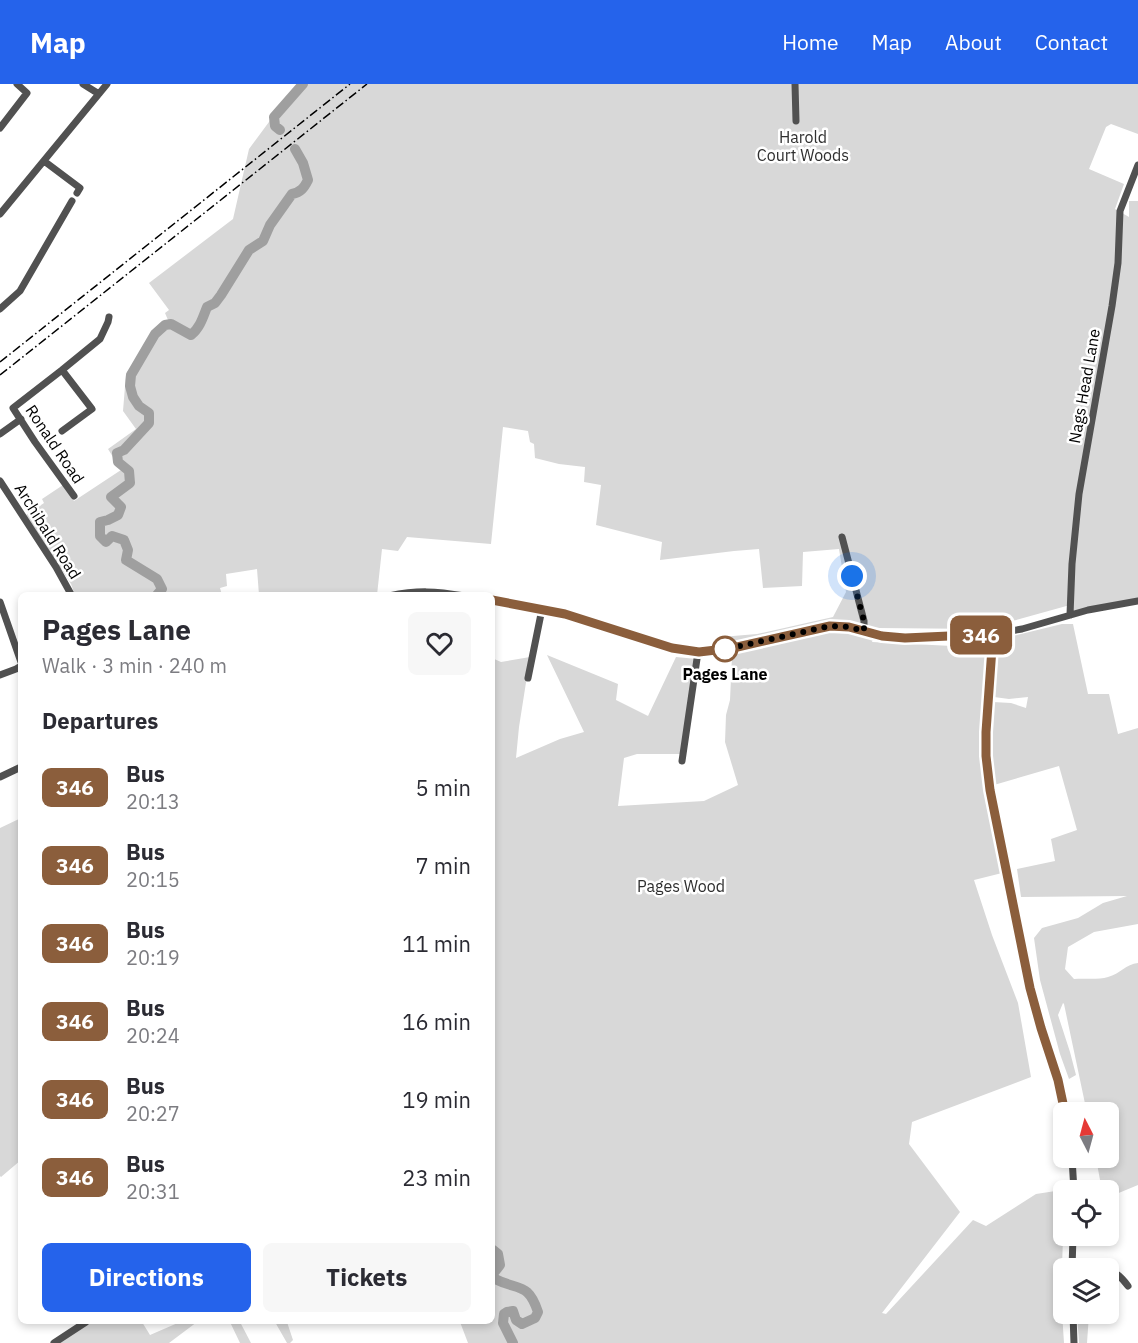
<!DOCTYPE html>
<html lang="en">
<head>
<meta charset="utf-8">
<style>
  :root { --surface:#fff; --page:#f7f7f7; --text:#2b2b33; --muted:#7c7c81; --accent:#2563eb }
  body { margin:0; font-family:"IBM Plex Sans",sans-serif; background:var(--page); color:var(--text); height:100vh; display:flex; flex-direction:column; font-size:22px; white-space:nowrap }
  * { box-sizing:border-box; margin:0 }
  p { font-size:20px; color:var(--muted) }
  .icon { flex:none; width:33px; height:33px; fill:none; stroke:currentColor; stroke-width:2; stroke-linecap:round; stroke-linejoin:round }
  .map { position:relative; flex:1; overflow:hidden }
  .panel { position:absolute; left:18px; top:508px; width:477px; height:732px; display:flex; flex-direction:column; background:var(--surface); border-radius:9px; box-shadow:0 3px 9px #0003 }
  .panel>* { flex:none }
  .badge { padding:0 12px; border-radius:9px; font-size:21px; line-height:39px }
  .needle { width:39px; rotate:354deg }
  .buttons { position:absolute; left:1053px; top:1018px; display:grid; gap:12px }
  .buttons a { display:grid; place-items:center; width:66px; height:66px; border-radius:9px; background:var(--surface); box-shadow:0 3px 9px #0003; font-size:30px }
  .you { position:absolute; width:30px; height:30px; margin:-15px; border:4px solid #fff; border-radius:50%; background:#1a73e8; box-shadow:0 0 0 9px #1a73e833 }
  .map>.badge { position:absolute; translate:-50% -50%; box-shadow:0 0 0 3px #fff }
  h2 { padding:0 24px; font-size:22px; line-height:54px }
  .round { display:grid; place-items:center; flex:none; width:63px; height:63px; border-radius:9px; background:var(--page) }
  .headline { display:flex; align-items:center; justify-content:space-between; height:102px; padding:0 24px }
  h1 { font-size:28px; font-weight:700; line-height:45px }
  .action { display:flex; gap:12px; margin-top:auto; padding:12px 24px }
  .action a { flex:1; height:69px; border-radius:9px; background:var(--accent); color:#fff; font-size:24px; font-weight:700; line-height:69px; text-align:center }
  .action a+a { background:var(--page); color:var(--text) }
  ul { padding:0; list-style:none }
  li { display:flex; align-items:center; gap:18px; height:78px; padding:0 24px }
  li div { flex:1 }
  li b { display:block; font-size:22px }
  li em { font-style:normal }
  li .badge { min-width:66px; font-weight:700; text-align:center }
  header { display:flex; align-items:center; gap:36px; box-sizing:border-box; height:84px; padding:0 30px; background:var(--accent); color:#fff }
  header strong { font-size:28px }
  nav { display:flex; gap:33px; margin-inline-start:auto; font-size:21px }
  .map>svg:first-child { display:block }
  .green { fill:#d8d8d8 }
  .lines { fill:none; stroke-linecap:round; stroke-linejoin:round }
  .river { stroke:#9f9f9f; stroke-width:10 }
  .minor { stroke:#515151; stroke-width:7 }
  .rail { stroke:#000; stroke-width:1.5; stroke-dasharray:9 3 1.5 3; stroke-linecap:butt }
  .line-casing { stroke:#fff; stroke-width:14 }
  .line { stroke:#8b5e3c; stroke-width:9 }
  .walk { stroke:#000; stroke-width:6; stroke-dasharray:0 10.8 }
  .stop-dot { fill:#fff; stroke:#8b5e3c; stroke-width:3 }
  .labels { text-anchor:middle; stroke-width:5; stroke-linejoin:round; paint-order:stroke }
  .park-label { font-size:16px; fill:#2f2f2f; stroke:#fff }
  .street-label { font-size:16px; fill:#000; stroke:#fff }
  .stop-label { font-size:16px; font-weight:bold; fill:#000; stroke:#fff }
</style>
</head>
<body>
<header>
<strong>Map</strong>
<nav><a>Home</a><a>Map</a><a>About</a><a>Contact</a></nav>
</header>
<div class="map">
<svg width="1138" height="1259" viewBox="0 0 1138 1259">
  <rect width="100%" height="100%" fill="#fff"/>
  <path class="green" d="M297,0H1138V50L1111,40L1106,43L1089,85L1124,100L1115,125L1129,133V117H1138V519L1070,531V521L984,545L877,544L872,558L972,563L984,561L988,566L983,667L985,701L1002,789L974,796L992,851L1018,919L1031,993L912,1038L909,1060L960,1128L882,1229L886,1230L973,1136L986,1142L1036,1110L1062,1106L1064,1123L1061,1213L1064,1259H468L460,1238H492V574L501,578L530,573L519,643L516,674L560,655L584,648L547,571L618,600L616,616L648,632L676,573L697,575L683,670H637L624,674L618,722L704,717L738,701L725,658L726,631L730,616L732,572L721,553L757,550L833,533L846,508L839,465L803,468L802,502L763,504L759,465L734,467L660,476L662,458L596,441L601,401L584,398L585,383L559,380L535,374L534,360L530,358L528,347L503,343L491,460L407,453L398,467L382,465L377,511H259L257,485L226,490L227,502L220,504L222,511H75L71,500L26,431L44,419L42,415L63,401L74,417L121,386L108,365L136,345L123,327L126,290L155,246L162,239L168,236L165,229L169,226L149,199L233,135L249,65Z
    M1062,540H1073L1088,610H1109L1118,650L1138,644V840L1094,848L1068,863L1065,885L1074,895C1085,894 1098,896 1108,893C1120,890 1126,880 1138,879V1101L1109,1113L1108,1107H1102L1096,1074H1108V1029H1087L1064,920L1063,919L1058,931L1070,968L1076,991L1069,995L1060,970L1040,896L1034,854L1042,844L1078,834L1103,819L1127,812L1021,813L1017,785L1055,777L1051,755L1077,746L1059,682L994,701C991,672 990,647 993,618L1011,619L1026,624L1028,613L1009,615L994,613L1000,555Z
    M21,734V1076L1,1093L0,1092V744Z
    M1077,1230H1089L1087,1259H1079Z
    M86,1238H142L150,1251L180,1238H197L169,1259H55Z
    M230,1238H240L251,1259H240Z
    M268,1238H287L293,1256L290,1259H287L275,1238Z"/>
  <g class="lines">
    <path class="river" d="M280,46L275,42L274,33L303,0
      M156,512L162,505L157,495L126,476L128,466L124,456L112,452L106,458L100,452V438L108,436L118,431L121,423L111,413L130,399L129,387L118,378L117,369L124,366L149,339V329L139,322L133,313L130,302L131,291L155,250L165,241L171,240L191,251C200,244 203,233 207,223L215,219L221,211L249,166L263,157L270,141L292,110C301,108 304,104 308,96L303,79L295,65
      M492,1167L493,1166L498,1170L500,1181L493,1190L495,1195C519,1207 528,1198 538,1228L535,1234L522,1240L516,1236L513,1227L507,1228L504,1230L503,1239L513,1259"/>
    <path class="minor" d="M83,0L99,10
      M795,0L796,37
      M0,44L27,9L17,0
      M44,77L80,104L77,109
      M0,130L107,0
      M0,225L20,207L72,117
      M62,347L92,325L62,286
      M0,350L21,335
      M0,397L56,483L72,512
      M74,412L35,358L13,324L62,286L100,255L108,238L109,233
      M842,453L864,537V547
      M389,512C418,506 435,507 465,512
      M492,516L565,530L672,564L698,568L733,564L830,542L849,543L882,552L905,554L993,550L1022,545L1088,526L1138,517
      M0,518L21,578
      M1070,531L1072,480L1079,410L1112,222L1118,179L1120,127L1138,81
      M993,550L986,648V672L990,706L1030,904L1041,944L1058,996L1065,1029
      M0,591L16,585L21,582
      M528,594L542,525
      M682,677L698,568
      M0,693L21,683
      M1072,1074L1074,1107
      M1072,1185L1073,1152
      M1091,1185H1106
      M1108,1186C1117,1188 1123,1195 1128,1202
      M1073,1230L1074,1259
      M54,1259L86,1238"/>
    <path class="rail" d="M0,278L350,0
      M0,291L367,0"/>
  </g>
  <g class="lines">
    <defs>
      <path id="line" d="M492,516L565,530L672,564L699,568L733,564L830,542L849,543L882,552L905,554L993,550L986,648V672L990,706L1030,904L1041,944L1058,996L1065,1029"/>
    </defs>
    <use href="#line" class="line-casing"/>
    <use href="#line" class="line"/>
    <path class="walk" d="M725,565L722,566L830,542L849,543L864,547V537L852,492"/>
  </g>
  <circle class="stop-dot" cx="725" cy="565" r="12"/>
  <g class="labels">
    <g class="park-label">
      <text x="803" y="59">Harold<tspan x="803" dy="18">Court Woods</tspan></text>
      <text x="681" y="808">Pages Wood</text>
    </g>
    <g class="street-label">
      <text transform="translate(1084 302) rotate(-80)" y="6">Nags Head Lane</text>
      <text transform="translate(55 360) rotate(56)" y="6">Ronald Road</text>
      <text transform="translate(48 447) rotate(58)" y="6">Archibald Road</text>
    </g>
    <g class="stop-label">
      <text x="725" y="596">Pages Lane</text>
    </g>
  </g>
</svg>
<div class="buttons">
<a><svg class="needle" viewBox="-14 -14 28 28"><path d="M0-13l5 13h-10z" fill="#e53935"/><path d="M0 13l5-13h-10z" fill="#7c7c81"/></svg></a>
<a><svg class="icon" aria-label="locate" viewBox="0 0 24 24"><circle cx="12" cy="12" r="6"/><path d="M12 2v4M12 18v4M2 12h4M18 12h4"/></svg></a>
<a><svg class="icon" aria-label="layers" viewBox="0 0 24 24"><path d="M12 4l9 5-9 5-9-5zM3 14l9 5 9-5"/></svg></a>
</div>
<div class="you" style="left:852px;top:492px"></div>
<b class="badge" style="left:981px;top:551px;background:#8b5e3c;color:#fff">346</b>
<section class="panel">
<div class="headline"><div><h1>Pages Lane</h1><p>Walk · 3 min · 240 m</p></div><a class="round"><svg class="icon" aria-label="heart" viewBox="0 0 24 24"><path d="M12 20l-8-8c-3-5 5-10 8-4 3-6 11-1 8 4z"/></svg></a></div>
<h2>Departures</h2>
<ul>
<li><span class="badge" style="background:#8b5e3c;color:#fff">346</span><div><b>Bus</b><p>20:13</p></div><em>5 min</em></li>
<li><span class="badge" style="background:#8b5e3c;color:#fff">346</span><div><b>Bus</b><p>20:15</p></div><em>7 min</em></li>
<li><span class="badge" style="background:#8b5e3c;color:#fff">346</span><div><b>Bus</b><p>20:19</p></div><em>11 min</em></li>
<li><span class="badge" style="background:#8b5e3c;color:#fff">346</span><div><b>Bus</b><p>20:24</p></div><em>16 min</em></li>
<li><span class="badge" style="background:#8b5e3c;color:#fff">346</span><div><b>Bus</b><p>20:27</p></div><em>19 min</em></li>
<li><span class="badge" style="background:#8b5e3c;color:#fff">346</span><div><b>Bus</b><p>20:31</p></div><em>23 min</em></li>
</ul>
<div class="action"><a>Directions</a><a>Tickets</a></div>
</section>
</div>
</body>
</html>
